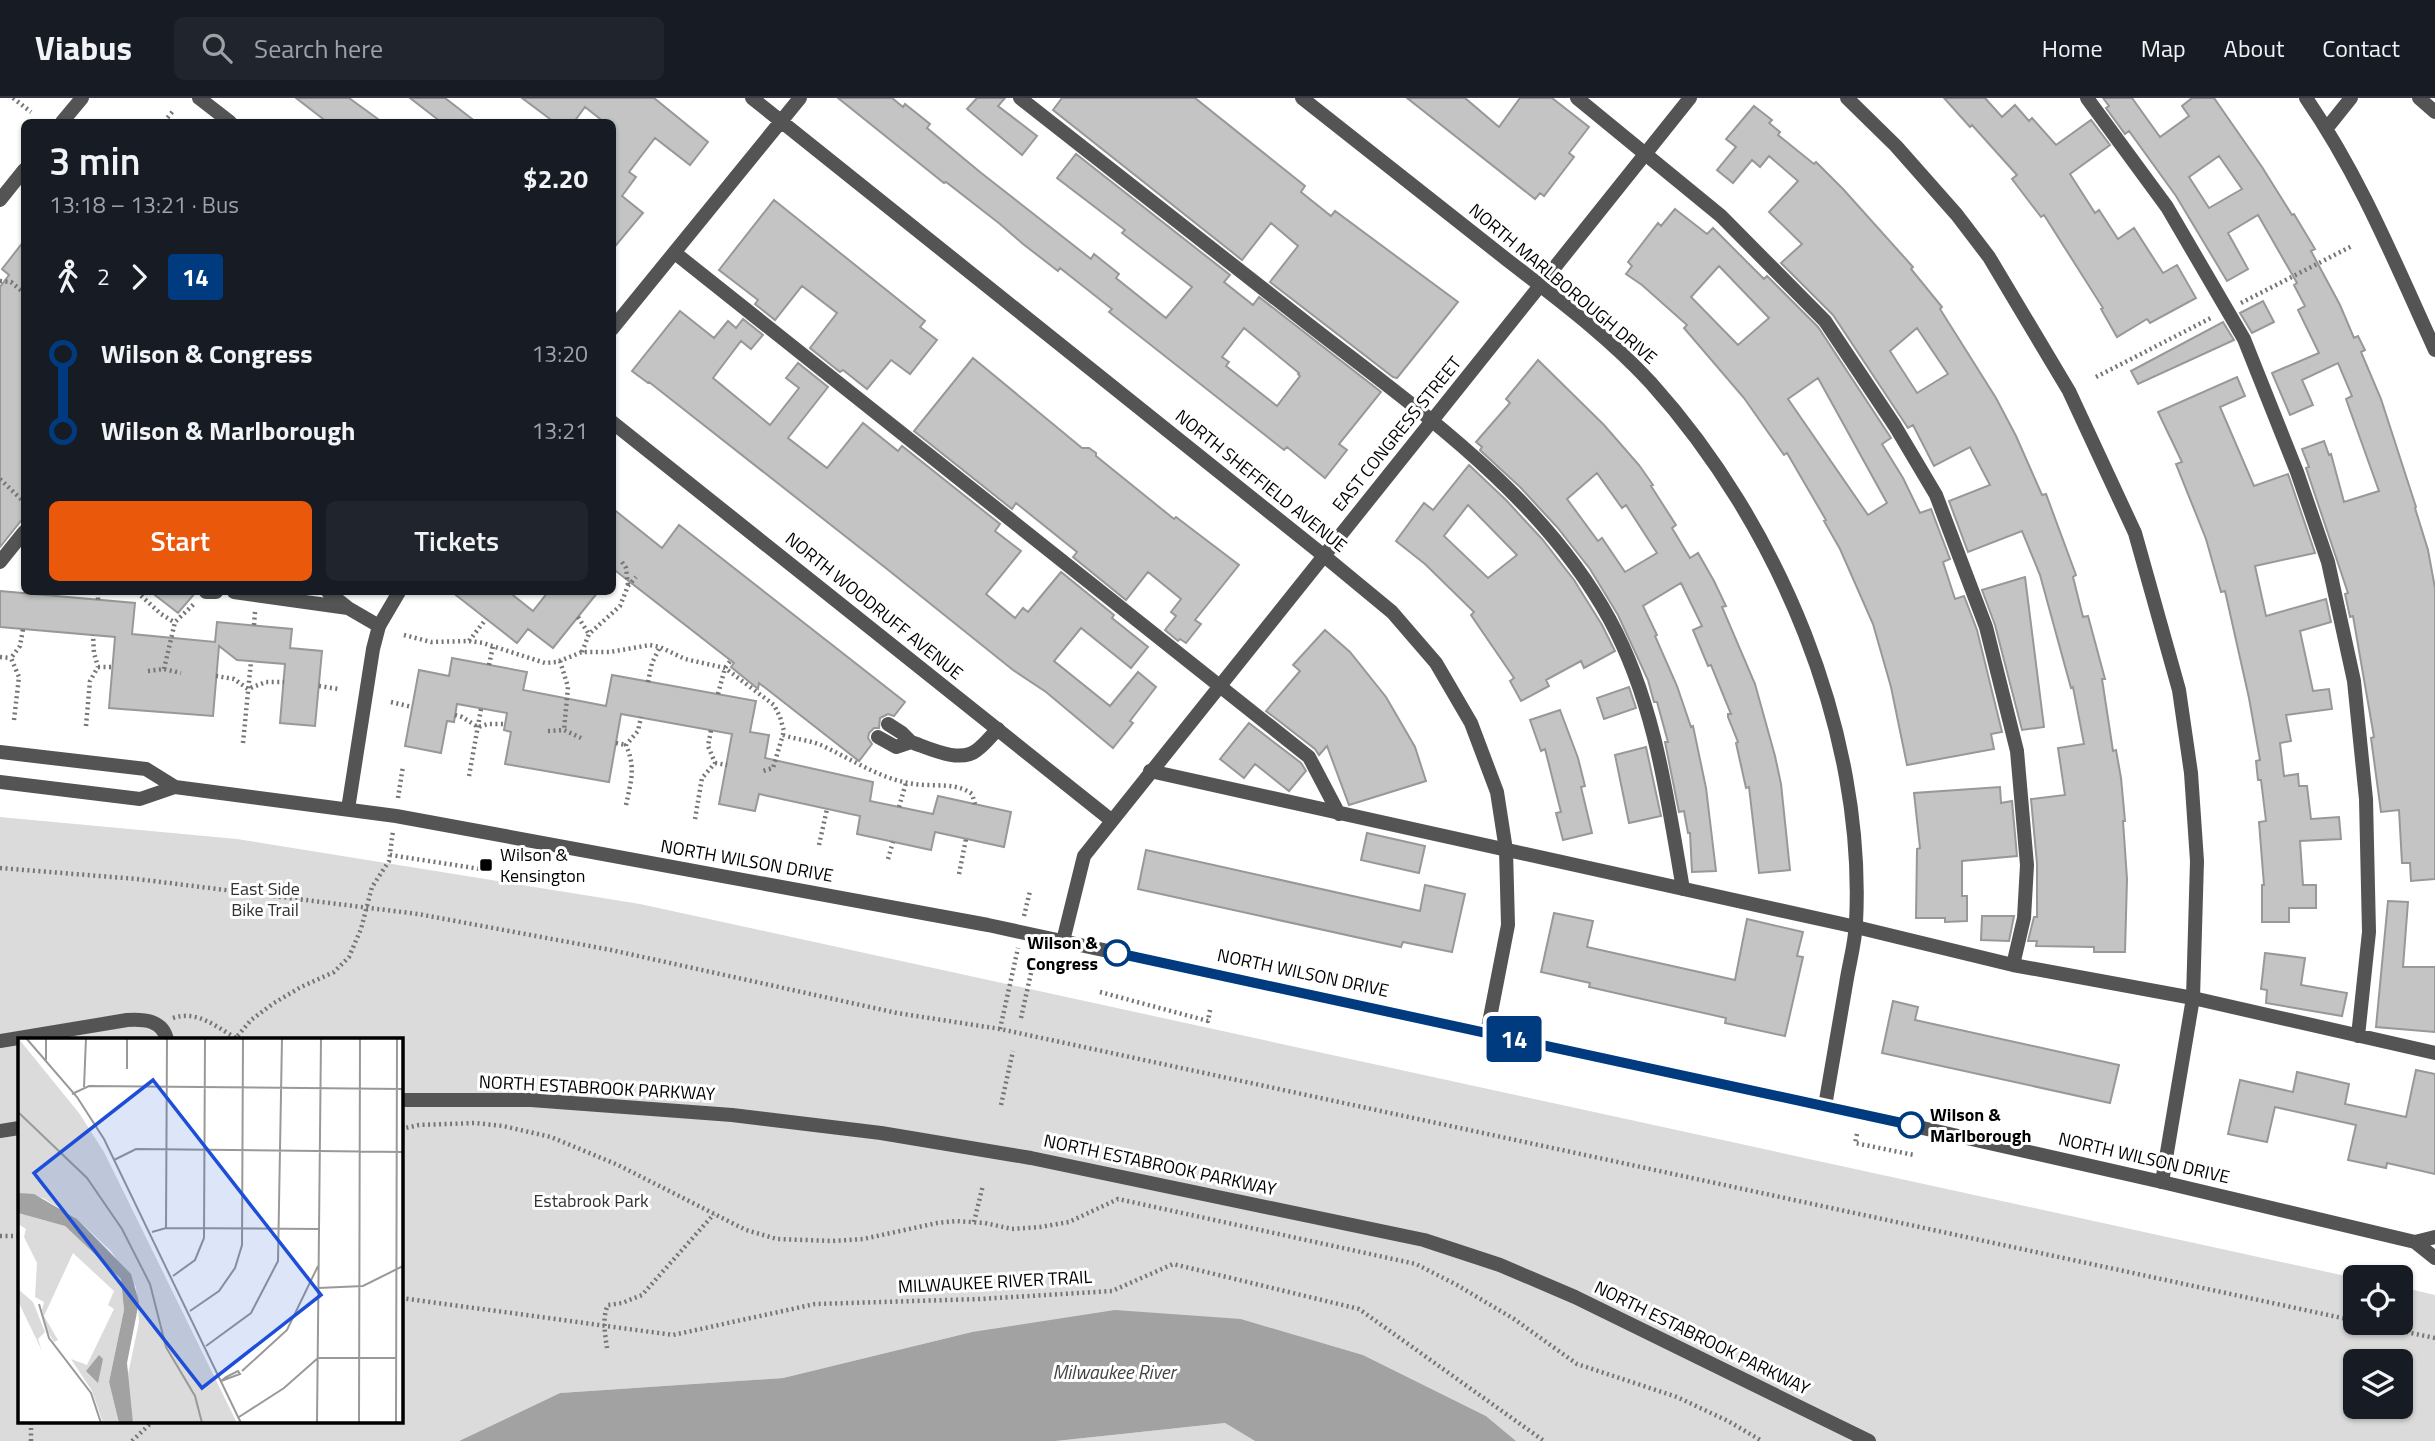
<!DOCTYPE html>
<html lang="en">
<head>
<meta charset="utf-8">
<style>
  :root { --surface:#171b24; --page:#20242c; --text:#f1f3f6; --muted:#9ea1a6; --line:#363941; --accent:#ea580c }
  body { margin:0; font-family:"Titillium Web",sans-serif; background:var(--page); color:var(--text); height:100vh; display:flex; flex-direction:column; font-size:26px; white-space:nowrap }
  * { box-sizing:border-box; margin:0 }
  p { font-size:23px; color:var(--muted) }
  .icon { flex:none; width:38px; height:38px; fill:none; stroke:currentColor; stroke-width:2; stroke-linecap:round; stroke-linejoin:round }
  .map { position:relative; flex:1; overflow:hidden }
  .details { position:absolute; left:21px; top:21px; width:595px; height:476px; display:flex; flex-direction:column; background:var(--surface); border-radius:10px; box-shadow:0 2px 5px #0004 }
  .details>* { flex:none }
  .badge { padding:0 14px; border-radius:5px; font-size:24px; line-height:46px }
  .tools { position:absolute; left:2343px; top:1167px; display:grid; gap:14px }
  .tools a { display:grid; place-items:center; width:70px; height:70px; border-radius:10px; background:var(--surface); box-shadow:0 2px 5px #0004; font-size:35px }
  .map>.badge { position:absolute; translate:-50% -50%; box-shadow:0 0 0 4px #fff }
  .legs { display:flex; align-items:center; gap:10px; height:77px; padding:0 28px; font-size:23px }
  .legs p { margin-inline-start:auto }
  .head { display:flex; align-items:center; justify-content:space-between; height:119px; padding:0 28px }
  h1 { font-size:38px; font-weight:600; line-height:52px }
  .primary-button { display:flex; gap:14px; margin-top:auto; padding:14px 28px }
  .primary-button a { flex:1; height:80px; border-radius:10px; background:var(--accent); color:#fff; font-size:28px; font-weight:600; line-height:80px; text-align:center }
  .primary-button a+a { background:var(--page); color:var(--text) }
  ul { padding:0 28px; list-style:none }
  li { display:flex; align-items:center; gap:24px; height:77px; font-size:26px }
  li i { display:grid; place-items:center; width:10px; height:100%; margin:0 9px; background:currentColor }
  li i::after { content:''; width:18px; height:18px; margin:-9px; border:5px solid; border-radius:50%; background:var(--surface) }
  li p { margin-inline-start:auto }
  li:first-child i { background:linear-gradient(#0000 50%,currentColor 0) }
  li:last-child i { background:linear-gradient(currentColor 50%,#0000 0) }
  header { display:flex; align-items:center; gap:42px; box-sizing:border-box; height:98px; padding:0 35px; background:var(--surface); border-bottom:2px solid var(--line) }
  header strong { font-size:33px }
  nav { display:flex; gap:38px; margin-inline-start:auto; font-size:24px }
  .search { width:490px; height:63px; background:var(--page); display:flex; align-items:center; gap:18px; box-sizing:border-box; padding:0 24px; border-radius:10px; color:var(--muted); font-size:26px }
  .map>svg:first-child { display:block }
  .green { fill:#dbdbdb; fill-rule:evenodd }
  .water { fill:#a2a2a2 }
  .building { fill:#c4c4c4; stroke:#989898; stroke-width:2; fill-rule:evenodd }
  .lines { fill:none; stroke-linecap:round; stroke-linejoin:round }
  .path { stroke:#767676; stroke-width:4.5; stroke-dasharray:2 3.5; stroke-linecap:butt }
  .service { stroke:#545454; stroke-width:14 }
  .minor { stroke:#545454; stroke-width:14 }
  .tertiary { stroke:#545454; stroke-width:14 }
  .line-1-casing { stroke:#fff; stroke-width:16 }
  .line-1 { stroke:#003b80; stroke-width:10 }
  .poi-dot { fill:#000; stroke:#fff; stroke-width:2.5 }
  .stop-1-dot { fill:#fff; stroke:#003b80; stroke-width:3.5 }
  .labels { text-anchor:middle; stroke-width:6; stroke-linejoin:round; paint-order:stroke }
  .street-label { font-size:18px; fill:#000; stroke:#fff }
  .poi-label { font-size:18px; fill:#000; stroke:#fff; text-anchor:start }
  .park-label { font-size:18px; fill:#323232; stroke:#fff }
  .stop-label { font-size:18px; font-weight:bold; fill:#000; stroke:#fff; text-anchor:end }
  .water-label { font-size:19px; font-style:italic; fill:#434343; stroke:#fff }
  .inset-road { fill:none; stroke:#999; stroke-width:2 }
  .view { fill:#1d4ed8; fill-opacity:0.15; stroke:#1d4ed8; stroke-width:3.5 }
  .inset-edge { fill:none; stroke:#000; stroke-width:3.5 }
</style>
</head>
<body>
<header>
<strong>Viabus</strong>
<div class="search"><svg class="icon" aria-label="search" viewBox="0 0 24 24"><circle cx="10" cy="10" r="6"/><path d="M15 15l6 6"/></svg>Search here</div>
<nav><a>Home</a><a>Map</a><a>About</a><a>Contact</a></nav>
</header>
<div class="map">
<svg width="2435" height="1343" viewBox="0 0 2435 1343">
  <rect width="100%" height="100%" fill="#fff"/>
  <path class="green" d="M0,719L237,741L640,806L2355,1180L2356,1225H2401V1189L2435,1197V1343H1516L1486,1318L1363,1257L1241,1221L972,1234L783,1280L560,1295L459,1343H0ZM19,942H401V1324H19ZM2356,1264H2401V1309H2356Z
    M1225,1325L1255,1343H1056Z"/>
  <path class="water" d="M1115,1212L1241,1221L1363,1257L1486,1318L1516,1343H1255L1225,1325L1056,1343H459L560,1295L783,1280L972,1234Z"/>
  <path class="building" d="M296,0H349L382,24H327Z
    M410,0H445L476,24H441Z
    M522,0H654L708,44L690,67L655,40L629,74L636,79L622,98L643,115L612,152V24H604L585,9L574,24H554Z
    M838,0H892L903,9L905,6L930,26L927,30L980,74L1091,161L1094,156L1119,176L1116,180L1166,220L1192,189L1122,135L1125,132L1057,80L1076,56L1230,177L1224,184L1253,207L1259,199L1381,294L1339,346L1347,352L1325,380L1287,349L1284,352L1109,214L1112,211L1060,170L1058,173L1023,146L1000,126L946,84L944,85ZM1244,230L1299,275L1298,276L1300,278L1277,308L1226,268L1229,264L1222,259Z
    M977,0H1005L998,8L1037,38L1022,57L967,11Z
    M1062,0H1195L1305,88L1301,94L1331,118L1335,113L1458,204L1397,280L1393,279L1270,184L1298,148L1271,125L1242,162L1053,12Z
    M1407,0H1465L1499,29L1520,0H1552L1589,29L1569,55L1574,59L1544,98L1540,95L1535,101Z
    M1944,0H1985L2002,19L2015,7L2029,23L2032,20L2056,47L2091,22L2110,47L2070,76L2095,115L2099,112L2118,141L2134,130L2163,175L2177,167L2196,200L2150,225L2147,221L2117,239L2101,211L2103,210L2044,117L2041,119L2012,81L2017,77L1972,27L1970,29Z
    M2103,0H2132L2160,39L2189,18L2182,8L2192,0H2214L2262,69L2292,117L2294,116L2315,151L2311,153L2340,207L2354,240L2358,238L2365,252L2361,254L2381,301L2416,409L2415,410L2428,452L2435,490V781L2411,783L2410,765H2402L2399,712L2381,714L2371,640L2374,639L2353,518L2350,519L2345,496L2348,495L2306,370L2309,369L2302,351L2324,343L2329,357L2331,356L2344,404L2379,393L2346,301L2352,298L2338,265L2302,282L2313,307L2290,317L2272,275L2319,255L2298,212L2305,208L2294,187L2297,185L2258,117L2228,135L2248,171L2227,183L2176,98L2129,33L2125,36L2106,10L2109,8ZM2219,58L2242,91L2209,110L2189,79Z
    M1754,8L1772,22L1769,25L1780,34L1778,37L1814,66L1816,64L1843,91L1913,169L1911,171L1942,209L1940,211L1996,300L2016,338L2042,397L2046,396L2076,477L2073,479L2083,519L2088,518L2105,581H2102L2113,653L2116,652L2121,680L2125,723H2123L2127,781L2125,854H2094V849L2036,848L2037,843H2028L2034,819H2037V766L2031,701L2065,697L2058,650L2084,646L2073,589L2071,590L2040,477L2022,433L1968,454L1949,403L1990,387L1970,349L1934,368L1913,327L1908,330L1833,217L1781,165L1802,146L1769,114L1798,83L1769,58L1760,69L1752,62L1733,85L1717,72L1736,49L1726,41ZM1917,230L1948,276L1917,295L1890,253Z
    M774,102L925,223L920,229L937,242L910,276L891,262L867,291L843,272L840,274L810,250L837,215L802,188L775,222L755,206L758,202L719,172Z
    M1675,111L1707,136L1713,130L1764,181L1767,178L1818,229L1891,340L1882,346L1903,380L1920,415L1931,411L1950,461L1943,464L1955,501L1964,498L1977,532L2002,634L1991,636L1994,651L1907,667L1891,589L1873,526L1840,451L1824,423L1826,422L1787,355L1784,357L1744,300L1684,230L1687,227L1642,187L1626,176L1632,168L1628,164L1658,125L1661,128ZM1719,168L1769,220L1738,247L1691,199ZM1818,280L1887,405L1868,417L1788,301Z
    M24,143V419L0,449V189L9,177L2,171Z
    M2263,203L2274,224L2252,235L2240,215Z
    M680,213L714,240L728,223L736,230L743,221L763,237L751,251L741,243L713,280L770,327L799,290L786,280L798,265L828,289L788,340L827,370L863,325L898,353L902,348L1000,426L995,433L1021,453L986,496L1015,520L1023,510L1028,514L1061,474L1114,517L1112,520L1148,549L1131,570L1081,530L1054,563L1110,608L1138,574L1156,589L1130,623L1133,625L1113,650L1046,594L1013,572L887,471L649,284L648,285L632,273Z
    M2223,224L2234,242L2138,286L2131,273Z
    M973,260L1082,350H1089L1096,355V358L1174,421L1176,419L1239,467L1195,522L1201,526L1186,545L1180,541L1178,543L1165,532L1176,518L1171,514L1181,501L1148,474L1126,502L1073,459L1077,454L1016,405L1012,411L914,333Z
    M1538,262L1604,327L1639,367L1653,387L1651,388L1676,427L1672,430L1690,460L1698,455L1714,483L1726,508L1722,509L1755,586L1775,658L1781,686L1790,772L1759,775L1749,689L1746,690L1736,645L1738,644L1728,619V616H1731L1711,567L1708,568L1693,532L1702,528L1681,485L1643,508L1657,537L1655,538L1677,588L1691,629L1693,628L1706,690L1716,773L1692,774L1690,735H1688L1684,713L1679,714L1665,644H1668L1657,604H1654L1648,582L1618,517L1590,471L1557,429L1520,389L1480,352L1482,349L1476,344L1510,305L1506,301ZM1597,375L1622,410L1626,407L1657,455L1625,474L1602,440L1598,443L1567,401Z
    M2237,279L2245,298L2220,309L2254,388L2288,376L2315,455L2255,468L2266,518L2326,501L2331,524L2300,533L2313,593L2329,591L2332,611L2286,617L2291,643L2280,645L2284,678L2298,676L2299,688H2307L2311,721L2339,719L2341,741L2300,743L2303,787H2316V810H2289V824H2262V787H2264L2259,724L2266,723L2261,682H2258L2256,663L2260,662L2249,600L2225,493L2221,494L2206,441L2176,366L2182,364L2158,314Z
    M1469,367L1506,402L1542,441L1574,482L1602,527L1615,553L1584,570L1581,563L1546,582L1549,588L1521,603L1510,583L1514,580L1471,517L1474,514L1425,466L1396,443L1424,405L1433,412ZM1468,407L1517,457L1488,480L1444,438Z
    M612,410L662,450L679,427L905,604L894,618L888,616L880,620L879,630H874L869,635L868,640L872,646L859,663L759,585L758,591L731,569L734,565L612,470Z
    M2025,479L2044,629L2022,632L1995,527L1982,492Z
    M0,493L135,505L132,536L215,544L217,524L292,531L290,550L322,553L315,628L280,625L285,566L237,562L219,548L213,618L109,610L115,539L0,529Z
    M151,494H196L178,515Z
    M452,494H509L533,513L548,494H598L553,550L528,531L517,545Z
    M1325,532L1350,554L1386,599L1415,649L1426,683L1349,707L1327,648L1319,657L1315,651L1266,613L1300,573L1293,567Z
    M452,560L527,574L523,592L606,608L612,577L756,603L750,634L769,637L765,660L873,684L870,703L933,716L938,698L1011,714L1004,749L935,734L931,752L857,736L860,718L759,696L755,713L719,706L732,636L621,616L609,684L505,666L511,634L504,632L507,615L457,606L454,624L447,623L441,655L405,648L419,572L449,578Z
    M1629,589L1636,610L1604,621L1597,600Z
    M1560,612L1578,660L1585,688L1581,689L1592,735L1563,742L1556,715L1561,714L1545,651L1541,653L1530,622Z
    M1249,625L1301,665L1306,673L1289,693L1255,666L1244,680L1220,661Z
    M1646,649L1661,718L1629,725L1615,657Z
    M2000,689L2001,705L2012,703L2017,758L1962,763V798H1967V823L1945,824V820H1916L1917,751L1920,750L1914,695Z
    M1367,735L1425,748L1419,775L1361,762Z
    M1146,752L1420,813L1425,787L1465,796L1452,854L1403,844L1401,849L1138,791Z
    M2388,803L2408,804L2403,869H2435V934L2376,929Z
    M1554,815L1593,823L1587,849L1735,882L1747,821L1803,834L1797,858L1803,859L1785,938L1725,925L1726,920L1589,889L1590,885L1541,874Z
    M1982,818H2014L2009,843L1981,842Z
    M2265,855L2305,860L2301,887L2347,895L2342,918L2266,905L2267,892L2261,891Z
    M1893,903L1918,909L1915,922L2119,967L2110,1005L1882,955Z
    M2416,972L2435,976V1076L2387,1065L2386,1070L2348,1062L2356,1027L2275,1009L2267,1044L2228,1036L2240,982L2293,994L2297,974L2349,986L2345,1006L2406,1019Z"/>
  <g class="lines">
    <path class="path" d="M13,0L31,14
      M164,24L173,13
      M0,183L11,184L24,195
      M2241,205L2352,148
      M2096,279L2211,220
      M0,381L24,404
      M622,464L626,470L628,487
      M98,494V502
      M137,494L161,516L174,524
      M543,494L546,496
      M26,495V494
      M578,519L589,536
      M254,527L255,514
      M404,537L431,544L469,543L483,545L545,565L557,564L582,554H610L650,547L660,549L685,561L725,570L774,607L780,619L784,633L773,670L763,673
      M469,543L486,521
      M582,554L589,536L620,508L628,488L636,479
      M0,559L11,560
      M560,563L568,589L564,632
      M489,567L493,548
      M98,569H112
      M164,571L175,524L195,505
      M148,573L164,571L181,575
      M216,578L234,581L248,591L266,584H284
      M648,584L652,565L660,549
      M319,588L339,591
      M718,596L725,570L731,562
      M391,604L412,609
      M455,617L462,619L478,629L488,626H505
      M14,622L19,579L11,560L20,548L23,531
      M86,628L90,583L98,569L94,555L93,537
      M548,633L564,632L581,640
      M783,637C797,642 812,642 825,649C855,663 882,682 915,686C935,689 956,684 972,696L975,706
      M243,645L251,563
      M616,645L626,647
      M715,665L727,667
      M469,678L481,611
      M398,700L403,668
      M626,707C631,683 636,670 626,647L638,633L641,619
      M899,709L906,685
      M695,721L702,680L715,665L708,648L711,632
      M819,747L827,711
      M390,757L487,772
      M888,761L893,744
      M0,770L137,781L418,816L611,852L897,915L1000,931L2356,1223
      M959,776L966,741
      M1024,818L1030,793
      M1100,894L1208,923L1210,912
      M173,920C197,912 215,928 236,940
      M1021,920L1031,875
      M1000,931L1018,850
      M234,942L251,922L274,905L301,889L334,874L349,859L361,831L372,789L389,763L393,733
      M1001,1007L1013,953
      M401,1031L419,1027L475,1025L503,1028L551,1039L618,1067L746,1132L777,1141L833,1143L863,1141L937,1125L956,1123L985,1125L1012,1131L1040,1129L1069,1124L1118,1101L1416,1166L1457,1187L1514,1221L1577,1266L1677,1299L1728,1323L1762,1343
      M1857,1036L1855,1045L1914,1057
      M974,1124L983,1087
      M0,1138H19
      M401,1200L673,1237L815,1206L980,1201L1112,1193L1173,1166L1359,1211L1544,1343
      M2363,1225L2435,1240
      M607,1250C605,1236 602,1219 608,1207L622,1205L642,1197L714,1116
      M31,1343V1324
      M132,1343L152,1324"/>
    <path class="service" d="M1020,0C1116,75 1212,150 1308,226C1418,312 1541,396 1610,522C1655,605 1667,699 1683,791
      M1577,0L1721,118L1825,223L1895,328L1936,397L1986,529L2017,653L2027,767L2024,820L2013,867
      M2087,0L2167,109L2244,241L2297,374L2328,464L2354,583L2366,701L2369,834L2358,938
      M675,155L1309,659L1339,716
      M0,464L24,434
      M206,494H216
      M234,494L348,510
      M328,494L348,510L379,528
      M878,639L896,649L911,644L902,635L888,626
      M911,644C929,650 960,666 977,652C985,646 991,638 998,631
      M1150,673L1856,829L2013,867L2193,900L2435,955
      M0,943L127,922C144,921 163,922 167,942"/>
    <path class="minor" d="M199,0L230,24
      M752,0L1323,457L1392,514L1436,565L1471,625L1497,694L1506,752L1508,827L1487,935
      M1302,0C1370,54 1438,107 1506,161C1555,199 1608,238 1651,285C1778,426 1866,633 1856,825C1855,846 1849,866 1846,886C1839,927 1832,967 1825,1008
      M1847,0L1896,48L1957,117L1989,159L2069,293L2135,435L2179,592L2191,675L2197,763L2193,900L2162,1084
      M2306,0C2360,78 2396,167 2435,252
      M2419,0L2435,14
      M62,24L82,0
      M2327,30L2351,0
      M0,102L24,72
      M612,231L800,0
      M612,324L1111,722
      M348,711L373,551L379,528L399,494
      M1063,843L1084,758L1690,0
      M401,1002H531L732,1017L881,1035L1031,1060L1424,1142L1500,1167L1575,1199L1869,1343
      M0,1033L19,1030"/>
    <path class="tertiary" d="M0,654L146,671L175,689L396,718L988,827L1825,1008L2162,1084L2415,1144L2435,1160
      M0,684L140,701L175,689
      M2415,1144L2435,1139"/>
  </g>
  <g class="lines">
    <defs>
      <path id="line-1" d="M1117,855L1911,1027"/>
    </defs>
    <use href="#line-1" class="line-1-casing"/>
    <use href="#line-1" class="line-1"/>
  </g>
  <rect class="poi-dot" x="479" y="760" width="14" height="14" rx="3.5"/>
  <g class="stop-1-dot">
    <circle cx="1117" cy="855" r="12"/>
    <circle cx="1911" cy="1027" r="12"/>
  </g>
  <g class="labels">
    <g class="street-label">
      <text transform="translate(1563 186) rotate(40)" y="6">NORTH MARLBOROUGH DRIVE</text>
      <text transform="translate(1397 336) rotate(-51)" y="6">EAST CONGRESS STREET</text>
      <text transform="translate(1261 383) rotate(39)" y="6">NORTH SHEFFIELD AVENUE</text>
      <text transform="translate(874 508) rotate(39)" y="6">NORTH WOODRUFF AVENUE</text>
      <text transform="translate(747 763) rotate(10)" y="6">NORTH WILSON DRIVE</text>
      <text transform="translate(1303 875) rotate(12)" y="6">NORTH WILSON DRIVE</text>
      <text transform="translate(597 990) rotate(3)" y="6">NORTH ESTABROOK PARKWAY</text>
      <text transform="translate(2144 1060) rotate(13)" y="6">NORTH WILSON DRIVE</text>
      <text transform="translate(1160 1067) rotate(12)" y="6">NORTH ESTABROOK PARKWAY</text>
      <text transform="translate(995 1184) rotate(-3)" y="6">MILWAUKEE RIVER TRAIL</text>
      <text transform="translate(1702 1240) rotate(26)" y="6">NORTH ESTABROOK PARKWAY</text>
    </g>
    <g class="poi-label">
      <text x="500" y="763">Wilson &amp;<tspan x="500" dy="21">Kensington</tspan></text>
    </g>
    <g class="park-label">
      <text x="265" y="797">East Side<tspan x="265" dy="21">Bike Trail</tspan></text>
      <text x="591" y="1109">Estabrook Park</text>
    </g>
    <g class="stop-label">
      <text x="1098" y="851">Wilson &amp;<tspan x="1098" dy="21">Congress</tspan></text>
      <text x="1930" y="1023" text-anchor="start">Wilson &amp;<tspan x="1930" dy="21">Marlborough</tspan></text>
    </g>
    <g class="water-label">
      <text x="1114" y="1281">Milwaukee River</text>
    </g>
  </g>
  <g transform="translate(18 940)">
    <rect width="385" height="385" fill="#fff"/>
    <path d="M0,0L61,75L86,114L219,385H115L108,346L121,284L118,249L93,213L59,181L25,160L0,155ZM0,175L47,188L103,241L106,272L91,344L101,385H85L74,353L53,321L69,327L96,271L90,267L96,253L55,215L26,278L40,302L36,304L30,294L24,272L26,264L17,259L19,225L6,199L8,191L0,186ZM0,251L15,264L27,294L20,301L24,313L0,263Z" fill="#dbdbdb"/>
    <path d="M0,155L16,156L59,181L113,236L121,264L109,325L115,385H101L91,344L106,272L103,241L47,188L0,175ZM81,317L85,321L80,345L68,333Z" fill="#a2a2a2"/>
    <path class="inset-road" d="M8,0L59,59L86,101L223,385M28,22V0M109,31V0M66,49L68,0M54,56L71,48L385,51M0,74L69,140L104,191L132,246L148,309L177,358L184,385M96,122L118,111L385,114M148,190L149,0M134,194L148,190L302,191M155,238L177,222L186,200L187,0M300,250L345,248L385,228M21,266L31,300L73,355L83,385M172,273L201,253L217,230L224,207L225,0M188,308L233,275L260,223L264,0M220,333L222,336L203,343L208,339ZM224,333L269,292L300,228M221,379L266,350L300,320H378M299,385L303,0M341,385L342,0M378,385L379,0"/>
    <path class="view" d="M135,42L303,257L184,350L16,135Z"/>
    <rect width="385" height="385" class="inset-edge"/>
  </g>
</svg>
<div class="tools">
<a><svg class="icon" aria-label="locate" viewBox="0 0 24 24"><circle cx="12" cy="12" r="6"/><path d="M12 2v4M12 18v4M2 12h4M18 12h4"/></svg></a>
<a><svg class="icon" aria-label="layers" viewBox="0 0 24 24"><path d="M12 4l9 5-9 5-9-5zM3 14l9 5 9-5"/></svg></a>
</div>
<b class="badge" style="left:1514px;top:941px;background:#003b80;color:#fff">14</b>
<section class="details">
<div class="head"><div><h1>3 min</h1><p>13:18 – 13:21 · Bus</p></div><b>$2.20</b></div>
<div class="legs"><svg class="icon" aria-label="walk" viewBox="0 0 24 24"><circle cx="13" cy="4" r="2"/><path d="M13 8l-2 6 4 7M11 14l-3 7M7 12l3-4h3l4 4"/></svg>2<svg class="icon" aria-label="forward" viewBox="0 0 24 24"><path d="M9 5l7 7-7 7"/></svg><b class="badge" style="background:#003b80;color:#fff">14</b></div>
<ul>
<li><i style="color:#003b80"></i><b>Wilson &amp; Congress</b><p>13:20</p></li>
<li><i style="color:#003b80"></i><b>Wilson &amp; Marlborough</b><p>13:21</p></li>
</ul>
<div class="primary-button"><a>Start</a><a>Tickets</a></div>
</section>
</div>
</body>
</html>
